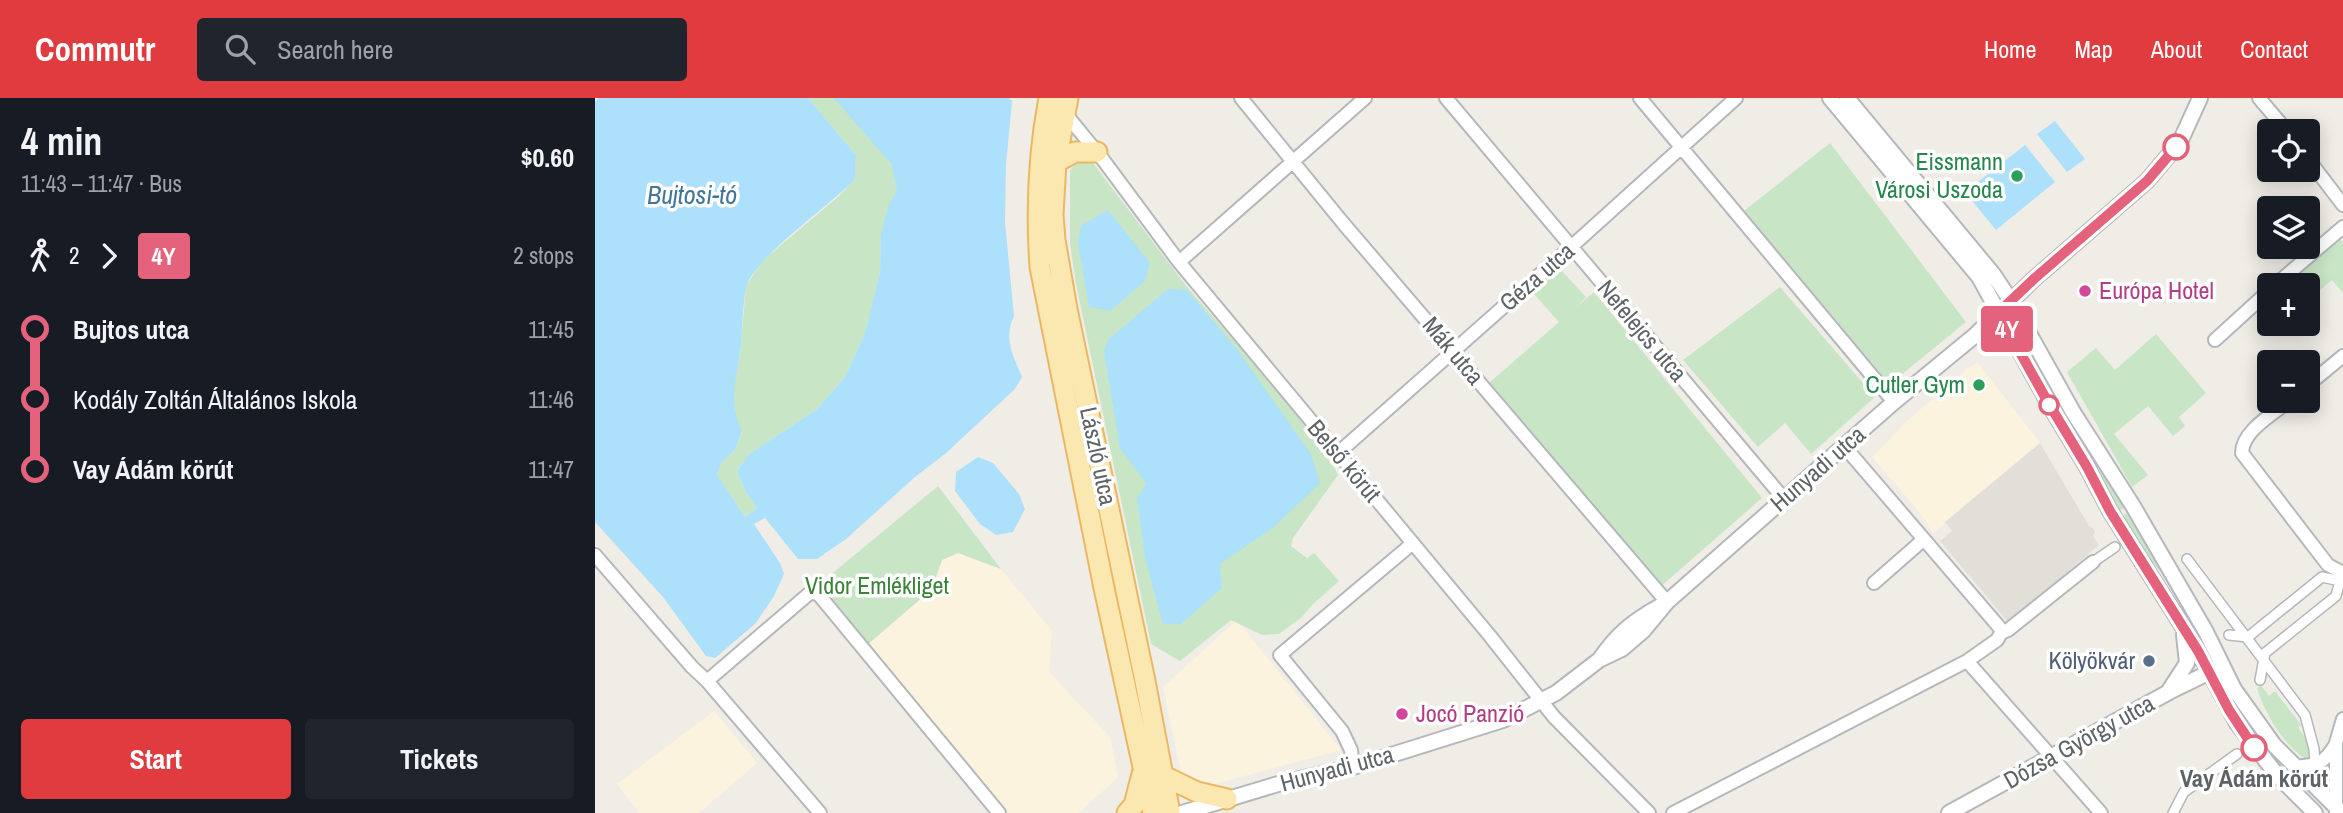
<!DOCTYPE html>
<html lang="en">
<head>
<meta charset="utf-8">
<style>
  :root { --surface:#171b24; --page:#20242c; --text:#f1f3f6; --muted:#9ea1a6; --accent:#e03c3f }
  body { margin:0; font-family:"Archivo Narrow",sans-serif; background:var(--page); color:var(--text); height:100vh; display:flex; flex-direction:column; font-size:26px; white-space:nowrap }
  * { box-sizing:border-box; margin:0 }
  p { font-size:23px; color:var(--muted) }
  .icon { flex:none; width:38px; height:38px; fill:none; stroke:currentColor; stroke-width:2; stroke-linecap:round; stroke-linejoin:round }
  .map { position:relative; flex:1; overflow:hidden }
  .side { display:flex; flex-direction:column; background:var(--surface); width:595px }
  .side>* { flex:none }
  .badge { padding:0 14px; border-radius:5px; font-size:24px; line-height:46px }
  .tools { position:absolute; left:1662px; top:21px; display:grid; gap:14px }
  .tools a { display:grid; place-items:center; width:63px; height:63px; border-radius:7px; background:var(--surface); box-shadow:0 4px 18px #0003; font-size:35px }
  .map>.badge { position:absolute; translate:-50% -50%; box-shadow:0 0 0 4px #fff }
  .legs { display:flex; align-items:center; gap:10px; height:77px; padding:0 21px; font-size:23px }
  .legs p { margin-inline-start:auto }
  .summary { display:flex; align-items:center; justify-content:space-between; height:119px; padding:0 21px }
  h1 { font-size:38px; font-weight:800; line-height:52px }
  .cta { display:flex; gap:14px; margin-top:auto; padding:14px 21px }
  .cta a { flex:1; height:80px; border-radius:7px; background:var(--accent); color:#fff; font-size:28px; font-weight:800; line-height:80px; text-align:center }
  .cta a+a { background:var(--page); color:var(--text) }
  ul { padding:0 21px; list-style:none }
  li { display:flex; align-items:center; gap:24px; height:70px; font-size:26px }
  li i { display:grid; place-items:center; width:10px; height:100%; margin:0 9px; background:currentColor }
  li i::after { content:''; width:18px; height:18px; margin:-9px; border:5px solid; border-radius:50%; background:var(--surface) }
  li p { margin-inline-start:auto }
  li:first-child i { background:linear-gradient(#0000 50%,currentColor 0) }
  li:last-child i { background:linear-gradient(currentColor 50%,#0000 0) }
  header { display:flex; align-items:center; gap:42px; box-sizing:border-box; height:98px; padding:0 35px; background:var(--accent); color:#fff }
  header strong { font-size:33px }
  nav { display:flex; gap:38px; margin-inline-start:auto; font-size:24px }
  .search { width:490px; height:63px; background:var(--page); display:flex; align-items:center; gap:18px; box-sizing:border-box; padding:0 24px; border-radius:7px; color:var(--muted); font-size:26px }
  main { display:flex; flex:1; min-height:0 }
  .map>svg:first-child { display:block }
  .commercial { fill:#fcf3df }
  .education { fill:#e2ded8 }
  .green { fill:#c8e5c5 }
  .water { fill:#ace0fb }
  .lines { fill:none; stroke-linecap:round; stroke-linejoin:round }
  .pedestrian-casing { stroke:#b4b7bb; stroke-width:12 }
  .minor-casing { stroke:#b4b7bb; stroke-width:16 }
  .tertiary-casing { stroke:#b4b7bb; stroke-width:18 }
  .primary-casing { stroke:#eab865; stroke-width:23 }
  .pedestrian { stroke:#fff; stroke-width:9 }
  .minor { stroke:#fff; stroke-width:12 }
  .tertiary { stroke:#fff; stroke-width:14 }
  .primary { stroke:#fbe8b1; stroke-width:19 }
  .line-1-casing { stroke:#fff; stroke-width:16 }
  .line-1 { stroke:#e5627c; stroke-width:10 }
  .stop-1-dot { fill:#fff; stroke:#e5627c; stroke-width:3.5 }
  .leisure-dot { fill:#2e9e5b; stroke:#fff; stroke-width:2.5 }
  .hotel-dot { fill:#d1479c; stroke:#fff; stroke-width:2.5 }
  .service-dot { fill:#5c6f8a; stroke:#fff; stroke-width:2.5 }
  .labels { text-anchor:middle; stroke-width:7; stroke-linejoin:round; paint-order:stroke }
  .leisure-label { font-size:24px; fill:#27864d; stroke:#fff; text-anchor:end }
  .street-label { font-size:24px; fill:#5e6366; stroke:#fff }
  .hotel-label { font-size:24px; fill:#b23c85; stroke:#fff; text-anchor:start }
  .park-label { font-size:24px; fill:#3d823a; stroke:#fff }
  .service-label { font-size:24px; fill:#4e5e75; stroke:#fff; text-anchor:end }
  .stop-label { font-size:24px; font-weight:bold; fill:#5e6366; stroke:#fff }
  .water-label { font-size:26px; font-style:italic; fill:#42769b; stroke:#fff }
</style>
</head>
<body>
<header>
<strong>Commutr</strong>
<div class="search"><svg class="icon" aria-label="search" viewBox="0 0 24 24"><circle cx="10" cy="10" r="6"/><path d="M15 15l6 6"/></svg>Search here</div>
<nav><a>Home</a><a>Map</a><a>About</a><a>Contact</a></nav>
</header>
<main>
<section class="side">
<div class="summary"><div><h1>4 min</h1><p>11:43 – 11:47 · Bus</p></div><b>$0.60</b></div>
<div class="legs"><svg class="icon" aria-label="walk" viewBox="0 0 24 24"><circle cx="13" cy="4" r="2"/><path d="M13 8l-2 6 4 7M11 14l-3 7M7 12l3-4h3l4 4"/></svg>2<svg class="icon" aria-label="forward" viewBox="0 0 24 24"><path d="M9 5l7 7-7 7"/></svg><b class="badge" style="background:#e5627c;color:#fff">4Y</b><p>2 stops</p></div>
<ul>
<li><i style="color:#e5627c"></i><b>Bujtos utca</b><p>11:45</p></li>
<li><i style="color:#e5627c"></i><span>Kodály Zoltán Általános Iskola</span><p>11:46</p></li>
<li><i style="color:#e5627c"></i><b>Vay Ádám körút</b><p>11:47</p></li>
</ul>
<div class="cta"><a>Start</a><a>Tickets</a></div>
</section>
<div class="map">
<svg width="1748" height="715" viewBox="0 0 1748 715">
  <rect width="100%" height="100%" fill="#f0ede7"/>
  <path class="commercial" d="M1383,265L1445,345L1338,435L1321,410L1277,359L1312,323L1373,270Z
    M363,455L406,471L457,533L454,574L515,639L523,679L484,715H410L271,548L337,491L347,462Z
    M642,522L746,652L608,689L587,678L568,589Z
    M119,613L162,665L104,715H42L43,713L22,686Z"/>
  <path class="education" d="M1445,345L1494,428L1498,430L1500,434L1498,438L1504,447L1413,524L1345,443L1357,433L1350,424Z"/>
  <path class="green" d="M213,0H243L296,66L303,92L286,136L285,174L270,235L250,279L222,311L154,356L142,373L150,393L162,410L150,419L122,378L126,365L140,352L147,334L140,319L138,292L145,256L151,188L166,164L244,98L260,81L261,57Z
    M1235,45L1371,224L1295,286L1149,113Z
    M495,61L592,189L643,247L712,331L736,363L743,377L698,440L696,448L712,460L719,455L744,483L718,506L707,519L684,536L667,537L636,522L585,563L556,546L481,186L475,146V73L479,67Z
    M1741,135L1748,144V195L1737,182L1713,202V187H1691L1686,181Z
    M965,171L991,199L980,210L999,194L1167,400L1064,490L894,285L964,224L938,195Z
    M1185,189L1280,299L1216,356L1190,325L1163,349L1088,262Z
    M1561,236L1611,295L1584,319L1590,328L1578,338L1553,308L1519,336L1553,377L1537,389L1472,274L1501,250L1520,272Z
    M1429,247H1431L1504,373L1513,379L1530,409L1525,413Z
    M343,388L406,471L363,455L347,462L337,491L271,548L222,488Z
    M1533,414L1613,550V551H1611L1565,473L1552,458L1528,418Z
    M1666,587L1674,598L1680,593L1706,627L1703,630L1715,646L1714,653L1717,656V664C1693,655 1669,615 1662,590Z"/>
  <path class="water" d="M4,0H213L261,57L260,81C237,106 156,162 151,190C147,211 148,234 145,255C141,285 133,304 147,333L140,352L126,365L122,377L150,419L162,410L150,393L142,373L154,356L222,311L250,279L270,235L285,174L286,136L293,109L302,92L296,66L239,0H414L417,3L411,67L410,124L419,218C408,241 418,257 427,279L420,291L350,356L320,379L251,441L222,461H203L170,420L159,426L185,465L189,476L179,498L160,526L120,560L111,558L68,499L0,424V4Z
    M1460,23L1490,61L1472,74L1442,36Z
    M1430,47L1460,84L1401,132L1370,94Z
    M513,112L555,165L550,183L515,213L494,209L483,145L486,128Z
    M573,191L592,192L641,250L716,356L725,385L679,429L625,466L627,490L586,526H568L550,460L542,400L551,387L548,381L525,350L509,254L513,242Z
    M383,359L398,365L424,396L430,411L418,434L401,437L385,426L360,393L361,374Z"/>
  <g class="lines">
    <defs>
      <path id="pedestrian" d="M1592,461L1710,617L1719,651L1720,667
        M1498,464L1520,449
        M1634,537L1653,539L1727,479L1745,483
        M1665,582L1670,555L1741,498L1745,483
        M1578,715L1589,694L1642,656"/>
      <path id="minor" d="M646,0L748,125L1072,504
        M851,0L1189,401
        M1045,0L1299,304
        M1664,0L1692,33
        M469,14L506,59L584,164L895,538L959,619L1054,715
        M1713,61L1748,107
        M584,164L770,0
        M1680,187L1748,129
        M1620,242L1675,192
        M1713,287L1748,258
        M1694,303C1678,316 1647,333 1647,355L1733,467L1748,475
        M1249,348L1405,530L1406,535
        M742,356L976,149L1141,0
        M0,457L97,569L112,583L225,715
        M1279,485L1328,442
        M1372,563L1506,715
        M112,583L216,494L224,497L404,715
        M758,669L756,652L747,633L685,557L818,445
        M1699,669C1723,667 1728,667 1741,646
        M1078,715L1372,563L1402,542L1406,535L1413,532L1498,464
        M1741,715V645L1748,621"/>
      <path id="tertiary" d="M1235,0L1384,179L1454,306L1492,369L1515,413L1603,553L1642,625L1682,677L1720,715
        M1252,0L1398,176L1416,203L1478,314L1538,408L1611,534L1639,591L1679,647L1747,715
        M1005,561C1022,536 1038,523 1065,508
        M1575,591L1592,565L1589,537
        M587,715L683,686L758,669L908,622L961,595L1004,562L1027,551L1048,533L1072,504L1299,304L1378,239L1440,180L1552,83L1585,44L1605,0
        M1354,715L1574,594L1621,571"/>
      <path id="primary" d="M454,0C443,57 441,111 445,169L509,490L558,715
        M473,0L461,64L458,117L460,142L472,211L550,583L575,715
        M461,64L480,54H502
        M569,678L602,694L632,701
        M532,715L539,707L547,676"/>
    </defs>
    <use href="#pedestrian" class="pedestrian-casing"/>
    <use href="#minor" class="minor-casing"/>
    <use href="#tertiary" class="tertiary-casing"/>
    <use href="#primary" class="primary-casing"/>
    <use href="#pedestrian" class="pedestrian"/>
    <use href="#minor" class="minor"/>
    <use href="#tertiary" class="tertiary"/>
    <use href="#primary" class="primary"/>
  </g>
  <g class="lines">
    <defs>
      <path id="line-1" d="M1581,49L1552,83L1440,180L1403,215L1454,306L1492,369L1515,413L1603,553L1634,612L1659,650"/>
    </defs>
    <use href="#line-1" class="line-1-casing"/>
    <use href="#line-1" class="line-1"/>
  </g>
  <g class="stop-1-dot">
    <circle cx="1581" cy="49" r="12"/>
    <circle cx="1454" cy="307" r="9"/>
    <circle cx="1659" cy="650" r="12"/>
  </g>
  <g class="leisure-dot">
    <circle cx="1422" cy="78" r="7"/>
    <circle cx="1384" cy="287" r="7"/>
  </g>
  <g class="hotel-dot">
    <circle cx="1490" cy="193" r="7"/>
    <circle cx="807" cy="616" r="7"/>
  </g>
  <circle class="service-dot" cx="1554" cy="563" r="7"/>
  <g class="labels">
    <g class="leisure-label">
      <text x="1408" y="72">Eissmann<tspan x="1408" dy="28">Városi Uszoda</tspan></text>
      <text x="1370" y="295">Cutler Gym</text>
    </g>
    <g class="street-label">
      <text transform="translate(942 179) rotate(-41)" y="8">Géza utca</text>
      <text transform="translate(1047 233) rotate(50)" y="8">Nefelejcs utca</text>
      <text transform="translate(858 253) rotate(50)" y="8">Mák utca</text>
      <text transform="translate(503 358) rotate(78)" y="8">László utca</text>
      <text transform="translate(749 363) rotate(50)" y="8">Belső körút</text>
      <text transform="translate(1223 371) rotate(-41)" y="8">Hunyadi utca</text>
      <text transform="translate(1484 644) rotate(-29)" y="8">Dózsa György utca</text>
      <text transform="translate(742 671) rotate(-15)" y="8">Hunyadi utca</text>
    </g>
    <g class="hotel-label">
      <text x="1504" y="201">Európa Hotel</text>
      <text x="821" y="624">Jocó Panzió</text>
    </g>
    <g class="park-label">
      <text x="282" y="496">Vidor Emlékliget</text>
    </g>
    <g class="service-label">
      <text x="1540" y="571">Kölyökvár</text>
    </g>
    <g class="stop-label">
      <text x="1659" y="689">Vay Ádám körút</text>
    </g>
    <g class="water-label">
      <text x="97" y="106">Bujtosi-tó</text>
    </g>
  </g>
</svg>
<div class="tools">
<a><svg class="icon" aria-label="locate" viewBox="0 0 24 24"><circle cx="12" cy="12" r="6"/><path d="M12 2v4M12 18v4M2 12h4M18 12h4"/></svg></a>
<a><svg class="icon" aria-label="layers" viewBox="0 0 24 24"><path d="M12 4l9 5-9 5-9-5zM3 14l9 5 9-5"/></svg></a>
<a>+</a>
<a>−</a>
</div>
<b class="badge" style="left:1412px;top:231px;background:#e5627c;color:#fff">4Y</b>
</div>
</main>
</body>
</html>
